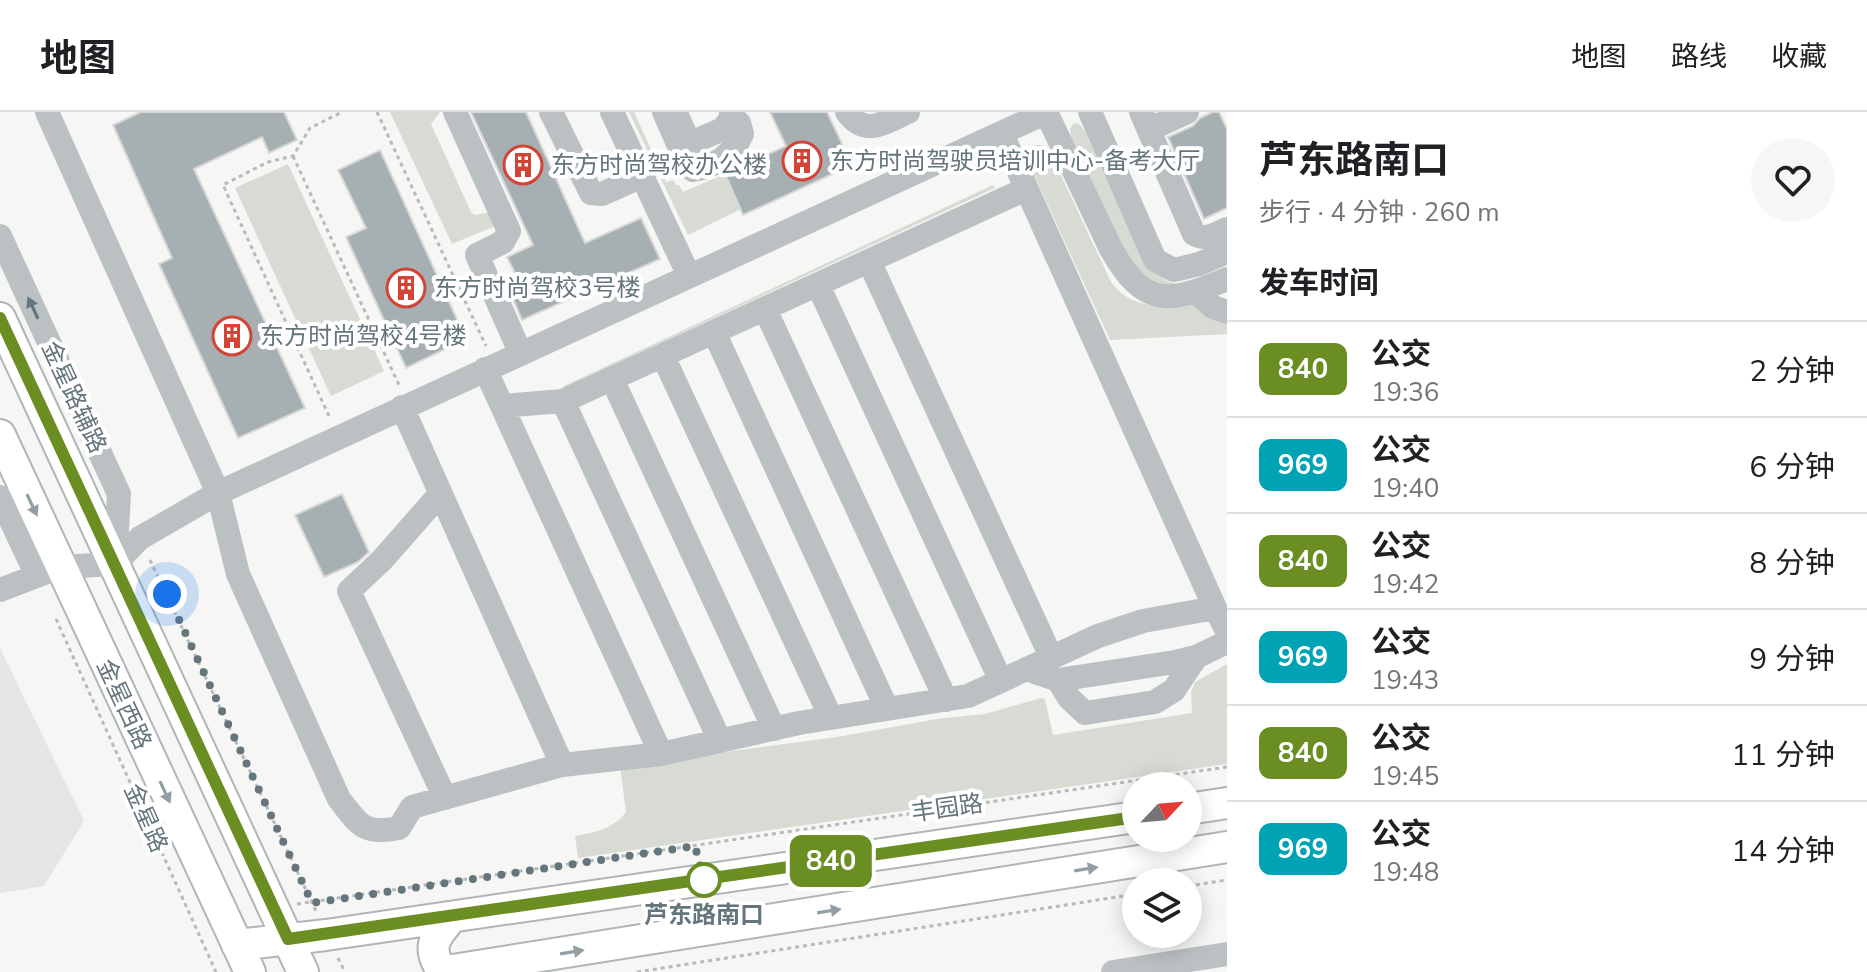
<!DOCTYPE html>
<html lang="zh">
<head>
<meta charset="utf-8">
<style>
  :root { --surface:#fff; --page:#f6f6f6; --text:#202124; --muted:#757577; --line:#e0e0e0 }
  body { margin:0; font-family:"Nunito Sans","Noto Sans SC",sans-serif; background:var(--page); color:var(--text); height:100vh; display:flex; flex-direction:column; font-size:30px; white-space:nowrap }
  * { box-sizing:border-box; margin:0 }
  p { font-size:26px; color:var(--muted) }
  .icon { flex:none; width:44px; height:44px; fill:none; stroke:currentColor; stroke-width:2; stroke-linecap:round; stroke-linejoin:round }
  .map { position:relative; flex:1; overflow:hidden }
  .drawer { display:flex; flex-direction:column; background:var(--surface); width:640px }
  .drawer>* { flex:none }
  .badge { padding:0 16px; border-radius:12px; font-size:28px; line-height:52px }
  .needle { width:52px; rotate:64deg }
  .fabs { position:absolute; left:1122px; top:660px; display:grid; gap:16px }
  .fabs a { display:grid; place-items:center; width:80px; height:80px; border-radius:50%; background:var(--surface); box-shadow:0 4px 20px #0003; font-size:40px }
  .you { position:absolute; width:40px; height:40px; margin:-20px; border:6px solid #fff; border-radius:50%; background:#1a73e8; box-shadow:0 0 0 12px #1a73e833 }
  .map>.badge { position:absolute; translate:-50% -50%; box-shadow:0 0 0 4px #fff }
  h2 { padding:0 32px; font-size:30px; line-height:72px }
  .round { display:grid; place-items:center; flex:none; width:84px; height:84px; border-radius:42px; background:var(--page) }
  .head { display:flex; align-items:center; justify-content:space-between; height:136px; padding:0 32px }
  h1 { font-size:38px; font-weight:700; line-height:60px }
  ul { padding:0; list-style:none }
  li { display:flex; align-items:center; gap:24px; height:96px; padding:0 32px; border-top:2px solid var(--line) }
  li div { flex:1 }
  li b { display:block; font-size:30px }
  li em { font-style:normal }
  li .badge { min-width:88px; font-weight:700; text-align:center }
  header { display:flex; align-items:center; gap:48px; box-sizing:border-box; height:112px; padding:0 40px; background:var(--surface); border-bottom:2px solid var(--line) }
  header strong { font-size:38px }
  nav { display:flex; gap:44px; margin-inline-start:auto; font-size:28px }
  main { display:flex; flex:1; min-height:0 }
  .map>svg:first-child { display:block }
  .built { fill:#e4e6e4 }
  .green { fill:#d7dbd3 }
  .building { fill:#a6afb2; stroke:#d8d8d6; stroke-width:2 }
  .lines { fill:none; stroke-linecap:round; stroke-linejoin:round }
  .major-casing { stroke:#afb5b8; stroke-width:34 }
  .path { stroke:#b6babc; stroke-width:3; stroke-dasharray:4 4; stroke-linecap:butt }
  .minor { stroke:#bbc1c3; stroke-width:24 }
  .major { stroke:#fff; stroke-width:30 }
  .oneway { fill:#64757c }
  .oneway2 { fill:#929ea3 }
  .line-casing { stroke:#fff; stroke-width:18 }
  .line { stroke:#6b8e23; stroke-width:12 }
  .walk { stroke:#64757c; stroke-width:8; stroke-dasharray:0 14.4 }
  .stop-dot { fill:#fff; stroke:#6b8e23; stroke-width:4 }
  .labels { text-anchor:middle; stroke-width:8; stroke-linejoin:round; paint-order:stroke }
  .poi-label { font-size:24px; fill:#64757c; stroke:#fff; text-anchor:start }
  .street-label { font-size:24px; fill:#64757c; stroke:#fff }
  .stop-label { font-size:24px; font-weight:bold; fill:#64757c; stroke:#fff }
</style>
</head>
<body>
<header>
<strong>地图</strong>
<nav><a>地图</a><a>路线</a><a>收藏</a></nav>
</header>
<main>
<div class="map">
<svg width="1227" height="860" viewBox="0 0 1227 860">
  <rect width="100%" height="100%" fill="#f6f6f4"/>
  <path class="built" d="M0,536L84,709L44,774L0,781Z"/>
  <path class="green" d="M390,0H440L431,12L471,100L475,103L492,100L496,110L493,115L452,132Z
    M629,0H634L666,70L673,68L676,73H679L683,80L725,62L741,97L688,123Z
    M1078,11L1085,19L1142,147L1167,169L1180,173H1164L1150,169L1129,152L1071,25L1070,17L1073,12Z
    M1036,33H1043L1049,38L1111,170C1132,198 1163,196 1194,189L1227,210V222L1110,228L1029,52L1031,35Z
    M288,52L384,259L331,284L235,76Z
    M993,73L995,76L563,276L564,274Z
    M1227,552V652L578,746L575,724C596,720 613,717 626,700L620,654L837,625L937,607L985,602L1041,586L1045,587L1053,623L1192,601L1191,580L1195,570Z"/>
  <path class="building" d="M141,0H284L297,28L269,41L262,25L194,57L305,296L238,326L159,152L172,146L113,13Z
    M471,0H526L585,131L641,106L660,147L522,208L505,168L516,163L507,145L533,133Z
    M770,0H827L852,53L743,103L725,62L786,34Z
    M1213,0H1219L1227,17V96L1204,107L1168,25L1193,14L1200,6Z
    M380,38L466,227L406,256L346,125L366,116L338,58Z
    M342,382L369,440L358,450L324,465L295,403Z"/>
  <g class="lines">
    <defs>
      <path id="major" d="M0,206L303,860
        M0,323L250,860
        M1188,697L1227,691
        M237,833L326,823L1136,705
        M440,860L1227,735
        M443,860C425,835 435,825 452,805"/>
    </defs>
    <use href="#major" class="major-casing"/>
    <path class="path" d="M377,0L486,234
      M293,44L399,273
      M329,304L223,73L268,50L293,44L310,16L342,0
      M150,448L316,799
      M56,507L216,860
      M1188,774L1227,768
      M297,792L1227,655
      M338,846L345,860
      M637,860L1136,782"/>
    <path class="minor" d="M47,0L218,381L238,462L339,687C360,714 364,723 399,716L412,695L562,653L402,295
      M455,0L509,119L503,130L477,143L520,240
      M551,0L591,81L602,82L642,64
      M612,0L689,164
      M664,0L686,50L693,58C716,54 732,43 742,22L739,11L732,5
      M847,0C865,26 885,10 908,0
      M1046,0L1111,137C1145,197 1169,191 1227,167
      M1090,0L1155,148L1174,158L1199,152L1227,140
      M1141,0L1194,122C1205,129 1216,122 1227,117
      M678,6L688,28L693,30L723,17L732,5L731,0
      M1148,14L1159,13L1187,0
      M1002,22L1215,496
      M0,124L119,382L115,452
      M869,149L1051,545
      M818,173L1001,569
      M1196,180L1213,195L1227,200
      M765,197L946,588
      M714,220L887,597
      M663,244L831,606
      M485,257L661,642
      M612,267L774,617
      M563,289L720,629
      M502,294L563,289L1026,77
      M440,382L382,448L349,479L445,686
      M0,385L37,464
      M0,478L60,455L115,452L140,426L218,381L1047,0
      M1026,557L1058,568L1175,550L1196,545L1227,530
      M1058,568L1070,587L1085,601L1155,590L1174,578L1196,545
      M562,653L661,642L799,611L968,584L1098,524L1143,509L1215,496L1227,519
      M1113,860L1227,842"/>
    <use href="#major" class="major"/>
  </g>
  <defs><path id="oneway-solid" d="M-6-.8H1V-3.2L6.5 0L1 3.2V.8H-6Z" transform="scale(2)"/></defs>
  <use class="oneway" href="#oneway-solid" transform="translate(33 196) rotate(-115)"/>
  <g class="oneway2">
    <use href="#oneway-solid" transform="translate(32 393) rotate(65)"/>
    <use href="#oneway-solid" transform="translate(165 680) rotate(65)"/>
    <use href="#oneway-solid" transform="translate(1086 757) rotate(-9)"/>
    <use href="#oneway-solid" transform="translate(829 799) rotate(-9)"/>
    <use href="#oneway-solid" transform="translate(572 840) rotate(-9)"/>
  </g>
  <g class="lines">
    <defs>
      <path id="line" d="M0,206L288,827L1136,705"/>
    </defs>
    <use href="#line" class="line-casing"/>
    <use href="#line" class="line"/>
    <path class="walk" d="M167,482L312,791L695,734L704,768"/>
  </g>
  <defs>
    <symbol id="building-ring" viewBox="-11 -11 22 22"><circle r="9.5" fill="#fff" stroke="#d44436" stroke-width="1.5"/><path d="M-4-6H4V6H1V3H-1V6H-4ZM-2.5-4.3h1.7v1.8h-1.7ZM.8-4.3h1.7v1.8H.8ZM-2.5-1h1.7V.8h-1.7ZM.8-1h1.7V.8H.8Z" fill="#d44436"/></symbol>
  </defs>
  <g fill-rule="evenodd">
    <use href="#building-ring" x="780" y="27" width="44" height="44"/>
    <use href="#building-ring" x="501" y="31" width="44" height="44"/>
    <use href="#building-ring" x="384" y="154" width="44" height="44"/>
    <use href="#building-ring" x="210" y="202" width="44" height="44"/>
  </g>
  <circle class="stop-dot" cx="704" cy="768" r="16"/>
  <g class="labels">
    <g class="poi-label">
      <text x="830" y="57">东方时尚驾驶员培训中心-备考大厅</text>
      <text x="551" y="61">东方时尚驾校办公楼</text>
      <text x="434" y="184">东方时尚驾校3号楼</text>
      <text x="260" y="232">东方时尚驾校4号楼</text>
    </g>
    <g class="street-label">
      <text transform="translate(74 285) rotate(65)" y="8">金星路辅路</text>
      <text transform="translate(124 592) rotate(65)" y="8">金星西路</text>
      <text transform="translate(947 696) rotate(-8)" y="8">丰园路</text>
      <text transform="translate(146 706) rotate(66)" y="8">金星路</text>
    </g>
    <g class="stop-label">
      <text x="704" y="811">芦东路南口</text>
    </g>
  </g>
</svg>
<div class="fabs">
<a><svg class="needle" viewBox="-14 -14 28 28"><path d="M0-13l5 13h-10z" fill="#e53935"/><path d="M0 13l5-13h-10z" fill="#757577"/></svg></a>
<a><svg class="icon" aria-label="layers" viewBox="0 0 24 24"><path d="M12 4l9 5-9 5-9-5zM3 14l9 5 9-5"/></svg></a>
</div>
<div class="you" style="left:167px;top:482px"></div>
<b class="badge" style="left:831px;top:749px;background:#6b8e23;color:#fff">840</b>
</div>
<section class="drawer">
<div class="head"><div><h1>芦东路南口</h1><p>步行 · 4 分钟 · 260 m</p></div><a class="round"><svg class="icon" aria-label="heart" viewBox="0 0 24 24"><path d="M12 20l-8-8c-3-5 5-10 8-4 3-6 11-1 8 4z"/></svg></a></div>
<h2>发车时间</h2>
<ul>
<li><span class="badge" style="background:#6b8e23;color:#fff">840</span><div><b>公交</b><p>19:36</p></div><em>2 分钟</em></li>
<li><span class="badge" style="background:#00a3b4;color:#fff">969</span><div><b>公交</b><p>19:40</p></div><em>6 分钟</em></li>
<li><span class="badge" style="background:#6b8e23;color:#fff">840</span><div><b>公交</b><p>19:42</p></div><em>8 分钟</em></li>
<li><span class="badge" style="background:#00a3b4;color:#fff">969</span><div><b>公交</b><p>19:43</p></div><em>9 分钟</em></li>
<li><span class="badge" style="background:#6b8e23;color:#fff">840</span><div><b>公交</b><p>19:45</p></div><em>11 分钟</em></li>
<li><span class="badge" style="background:#00a3b4;color:#fff">969</span><div><b>公交</b><p>19:48</p></div><em>14 分钟</em></li>
</ul>
</section>
</main>
</body>
</html>
